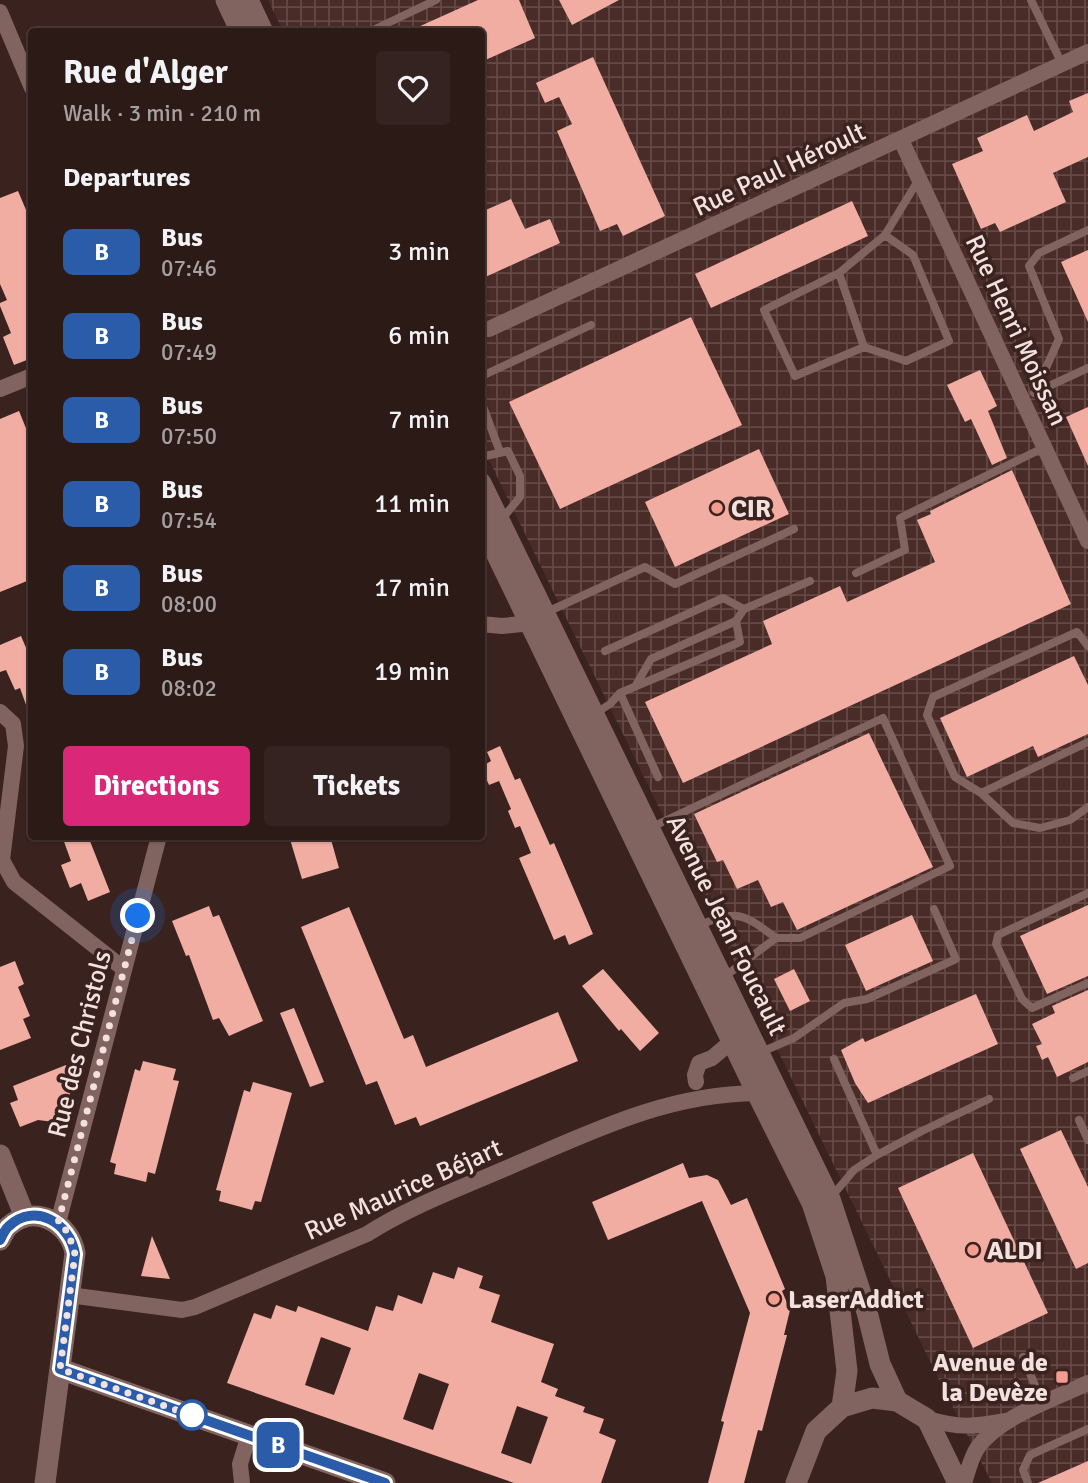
<!DOCTYPE html>
<html lang="en">
<head>
<meta charset="utf-8">
<style>
  :root { --surface:#2c1a17; --page:#342320; --text:#f1f3f6; --muted:#a6a1a1; --line:#483836; --accent:#db2777 }
  body { margin:0; font-family:Signika,sans-serif; background:var(--page); color:var(--text); height:100vh; display:flex; flex-direction:column; font-size:26px; white-space:nowrap }
  * { box-sizing:border-box; margin:0 }
  p { font-size:23px; color:var(--muted) }
  .icon { flex:none; width:38px; height:38px; fill:none; stroke:currentColor; stroke-width:2; stroke-linecap:round; stroke-linejoin:round }
  .map { position:relative; flex:1; overflow:hidden }
  .sheet { position:absolute; left:28px; top:28px; width:457px; height:812px; display:flex; flex-direction:column; background:var(--surface); border-radius:7px; box-shadow:0 2px 5px #0004,0 0 0 2px var(--line) }
  .sheet>* { flex:none }
  .badge { padding:0 14px; border-radius:10px; font-size:24px; line-height:46px }
  .you { position:absolute; width:35px; height:35px; margin:-18px; border:5px solid #fff; border-radius:50%; background:#1a73e8; box-shadow:0 0 0 10px #1a73e833 }
  .map>.badge { position:absolute; translate:-50% -50%; box-shadow:0 0 0 4px #fff }
  h2 { padding:0 35px; font-size:26px; line-height:63px }
  .round { display:grid; place-items:center; flex:none; width:74px; height:74px; border-radius:7px; background:var(--page) }
  .head { display:flex; align-items:center; justify-content:space-between; height:119px; padding:0 35px }
  h1 { font-size:33px; font-weight:800; line-height:52px }
  .button { display:flex; gap:14px; margin-top:auto; padding:14px 35px }
  .button a { flex:1; height:80px; border-radius:7px; background:var(--accent); color:#fff; font-size:28px; font-weight:800; line-height:80px; text-align:center }
  .button a+a { background:var(--page); color:var(--text) }
  ul { padding:0; list-style:none }
  li { display:flex; align-items:center; gap:21px; height:84px; padding:0 35px }
  li div { flex:1 }
  li b { display:block; font-size:26px }
  li em { font-style:normal }
  li .badge { min-width:77px; font-weight:700; text-align:center }
  .map>svg:first-child { display:block }
  .industrial { fill:url(#industrial-grid) }
  .building { fill:#f2ada3; fill-rule:evenodd }
  .lines { fill:none; stroke-linecap:round; stroke-linejoin:round }
  .lane { stroke:#816460; stroke-width:8 }
  .street { stroke:#816460; stroke-width:16 }
  .secondary { stroke:#816460; stroke-width:21 }
  .line-casing { stroke:#fff; stroke-width:16 }
  .line { stroke:#2a5caa; stroke-width:10 }
  .walk { stroke:#f3e1df; stroke-width:7; stroke-dasharray:0 12.6 }
  .poi-dot { fill:#f59c91; stroke:#3a221f; stroke-width:2.5 }
  .stop-dot { fill:#fff; stroke:#2a5caa; stroke-width:3.5 }
  .labels { text-anchor:middle; stroke-width:7; stroke-linejoin:round; paint-order:stroke }
  .street-label { font-size:26px; fill:#f3e1df; stroke:#3a221f }
  .poi-label { font-size:26px; font-weight:bold; fill:#f3e1df; stroke:#3a221f; text-anchor:start }
</style>
</head>
<body>
<div class="map">
<svg width="1088" height="1483" viewBox="0 0 1088 1483">
  <defs>
    <pattern id="industrial-grid" width="8" height="8" patternUnits="userSpaceOnUse" patternTransform="scale(1.75)"><rect width="8" height="8" fill="#492b27"/><path d="M0 4h8M4 0v8" fill="none" stroke="#644946"/></pattern>
  </defs>
  <rect width="100%" height="100%" fill="#3a221f"/>
  <path class="industrial" d="M268,0H1088V1483H992L944,1390L481,444V32L283,31Z"/>
  <path class="building" d="M478,0H519L535,38L481,62V32H407Z
    M559,0H619L572,25Z
    M593,57L665,216L623,236L617,224L600,231L557,131L572,124L559,97L545,103L536,83Z
    M1088,93V157L1053,173L1066,202L1000,232L995,223L981,229L952,164L983,151L977,138L1027,115L1034,131L1073,112L1069,101Z
    M18,191L32,224V358L14,365L3,337L11,333L0,306V303L7,300L0,284V198Z
    M511,199L525,229L550,219L560,243L481,279V212Z
    M852,201L868,236L711,308L695,274Z
    M1088,250V322L1061,262Z
    M691,317L742,425L560,509L509,402Z
    M980,370L997,406L988,411L1007,458L992,465L971,419L965,422L947,385Z
    M1088,407V466L1066,417Z
    M19,411L32,443V579L0,592V419Z
    M759,449L789,514L675,567L645,502Z
    M1012,470L1071,604L683,783L645,702L772,644L763,621L840,586L847,602L935,562L917,520L931,514L930,511Z
    M21,636L27,650L32,648L30,716L20,688L15,690L6,670L0,672V645Z
    M1074,656L1088,685V734L1038,757L1033,746L967,777L940,718Z
    M869,733L933,867L797,930L783,902L771,907L758,880L737,889L723,860L717,862L694,814Z
    M500,746L515,780L520,778L550,845L554,843L593,934L569,945L565,935L554,940L519,858L531,853L520,826L515,828L508,811L511,809L499,781L489,785L481,767L491,761L487,752Z
    M62,836H88L110,892L88,901L81,883L70,888L61,865L71,861Z
    M289,836H330L339,868L302,879Z
    M1088,905V976L1047,994L1020,936Z
    M209,906L213,917L219,915L263,1021L229,1036L219,1018L213,1020L189,955L186,956L172,921Z
    M349,907L404,1039L413,1035L426,1067L558,1012L578,1061L420,1126L416,1117L395,1125L377,1081L366,1085L301,927Z
    M912,915L933,961L866,991L845,945Z
    M15,961L24,984L18,987L30,1016L23,1019L31,1038L0,1050V967Z
    M603,969L659,1033L640,1051L621,1029L619,1031L582,986Z
    M794,969L810,1001L790,1011L774,979Z
    M1088,990V1062L1057,1077L1048,1057L1042,1060L1036,1046L1042,1044L1032,1024L1055,1013L1052,1006Z
    M976,994L998,1044L868,1103L855,1083L841,1050L863,1038L865,1042Z
    M294,1008L324,1082L310,1087L280,1013Z
    M143,1061L176,1069L173,1080L179,1081L155,1174L148,1172L146,1182L114,1174L116,1164L110,1162L135,1069L140,1071Z
    M66,1065L73,1083L62,1123L38,1120L20,1127L10,1103L18,1100L13,1086Z
    M253,1082L292,1093L261,1202L255,1201L252,1210L219,1201L221,1191L216,1190L244,1090L250,1092Z
    M1061,1130L1088,1187V1263L1076,1269L1020,1149Z
    M973,1153L1048,1313L973,1348L898,1188Z
    M683,1163L689,1178L707,1175L718,1180L731,1205L747,1198L785,1289L782,1291L790,1310L784,1335H787L762,1431L758,1430L744,1483H708L724,1422L721,1421L750,1313L702,1201L608,1240L592,1202Z
    M152,1236L170,1279L141,1276Z
    M458,1267L483,1276L479,1288L500,1295L491,1322L554,1344L541,1382L558,1389L555,1396L585,1407L583,1412L604,1419L599,1433L616,1440L601,1483H514L227,1383L254,1313L271,1319L276,1305L296,1312L298,1306L368,1331L376,1306L393,1311L398,1295L422,1304L433,1272L454,1279ZM321,1337L351,1348L334,1395L305,1385ZM419,1373L449,1384L433,1430L403,1419ZM517,1406L548,1417L531,1464L501,1453Z
    M1088,1461V1483H1038Z"/>
  <g class="lines">
    <path class="lane" d="M1031,0L1062,64
      M369,32L436,0
      M885,235L913,255L949,341L906,361L864,347L795,376L764,310L839,273L885,235L919,179
      M839,273L864,347
      M1035,392L1059,339L1029,266L1039,253L1088,230
      M1034,393L1088,368
      M500,452L481,401L482,376L591,325
      M481,457L508,451L520,476V497L502,519
      M856,573L905,550L900,518L1045,447
      M547,612L645,567L675,584L794,529
      M1088,646L1077,632L933,697L927,715L955,777L981,793L1013,823L1040,828L1070,820L1088,807
      M605,651L723,598L744,609
      M636,685L651,659L736,621
      M620,693L658,777
      M596,713L610,704L620,693L740,642L736,621L744,609L810,581
      M981,793L1088,742
      M652,827L883,718L950,866L800,938H776L724,977
      M1088,893L998,935L996,944L1022,999L1032,1008L1088,983
      M697,926C738,910 741,912 776,938
      M761,1052L794,1038L844,1003L867,999L956,959L934,909
      M834,1059L877,1155
      M1073,1078L1088,1071
      M1079,1120L1088,1140
      M832,1196L854,1170L877,1155L922,1131L989,1099
      M1023,1357L1043,1404
      M1028,1483L1023,1470L1030,1455L1088,1429"/>
    <path class="street" d="M0,12L32,88
      M901,140L1088,541
      M489,329L1088,52
      M0,389L32,376
      M481,624L502,626L531,623
      M0,712L13,724L16,746L2,860L14,882L124,969
      M696,1082L695,1075L699,1063L712,1058L732,1041
      M58,1223L159,836
      M69,1295L182,1310L195,1307L367,1234C409,1207 456,1190 502,1170C587,1134 663,1094 757,1093
      M927,1419C960,1428 972,1427 1006,1421
      M242,1483L240,1464L249,1435
      M964,1483C968,1471 971,1457 978,1447C1001,1416 1054,1399 1088,1383"/>
    <path class="secondary" d="M226,0L241,32
      M248,0L263,32
      M481,483L830,1199L867,1312L880,1364L897,1401
      M481,522L757,1093L812,1203L836,1276L847,1371L842,1407
      M0,1155L25,1217
      M0,1240C3,1235 5,1229 9,1226C35,1203 70,1223 75,1253L45,1483
      M60,1369L385,1483
      M796,1483L816,1431L842,1407L872,1398L897,1401L927,1419L958,1483"/>
  </g>
  <g class="lines">
    <defs>
      <path id="line" d="M0,1240C2,1236 5,1229 9,1226C35,1202 70,1223 75,1254L60,1369L385,1483"/>
    </defs>
    <use href="#line" class="line-casing"/>
    <use href="#line" class="line"/>
    <path class="walk" d="M138,916L58,1223L68,1232L75,1254L60,1369L199,1418L192,1415"/>
  </g>
  <g class="poi-dot">
    <circle cx="717" cy="508" r="7"/>
    <circle cx="973" cy="1250" r="7"/>
    <circle cx="774" cy="1299" r="7"/>
    <rect x="1055" y="1370" width="14" height="14" rx="3.5"/>
  </g>
  <circle class="stop-dot" cx="192" cy="1415" r="14"/>
  <g class="labels">
    <g class="street-label">
      <text transform="translate(779 169) rotate(-25)" y="9">Rue Paul Héroult</text>
      <text transform="translate(1017 330) rotate(65)" y="9">Rue Henri Moissan</text>
      <text transform="translate(727 925) rotate(64)" y="9">Avenue Jean Foucault</text>
      <text transform="translate(79 1044) rotate(-76)" y="9">Rue des Christols</text>
      <text transform="translate(403 1189) rotate(-24)" y="9">Rue Maurice Béjart</text>
    </g>
    <g class="poi-label">
      <text x="731" y="517">CIR</text>
      <text x="987" y="1259">ALDI</text>
      <text x="788" y="1308">LaserAddict</text>
      <text x="1048" y="1371" text-anchor="end">Avenue de<tspan x="1048" dy="30">la Devèze</tspan></text>
    </g>
  </g>
</svg>
<div class="you" style="left:138px;top:916px"></div>
<b class="badge" style="left:278px;top:1445px;background:#2a5caa;color:#fff">B</b>
<section class="sheet">
<div class="head"><div><h1>Rue d'Alger</h1><p>Walk · 3 min · 210 m</p></div><a class="round"><svg class="icon" aria-label="heart" viewBox="0 0 24 24"><path d="M12 20l-8-8c-3-5 5-10 8-4 3-6 11-1 8 4z"/></svg></a></div>
<h2>Departures</h2>
<ul>
<li><span class="badge" style="background:#2a5caa;color:#fff">B</span><div><b>Bus</b><p>07:46</p></div><em>3 min</em></li>
<li><span class="badge" style="background:#2a5caa;color:#fff">B</span><div><b>Bus</b><p>07:49</p></div><em>6 min</em></li>
<li><span class="badge" style="background:#2a5caa;color:#fff">B</span><div><b>Bus</b><p>07:50</p></div><em>7 min</em></li>
<li><span class="badge" style="background:#2a5caa;color:#fff">B</span><div><b>Bus</b><p>07:54</p></div><em>11 min</em></li>
<li><span class="badge" style="background:#2a5caa;color:#fff">B</span><div><b>Bus</b><p>08:00</p></div><em>17 min</em></li>
<li><span class="badge" style="background:#2a5caa;color:#fff">B</span><div><b>Bus</b><p>08:02</p></div><em>19 min</em></li>
</ul>
<div class="button"><a>Directions</a><a>Tickets</a></div>
</section>
</div>
</body>
</html>
